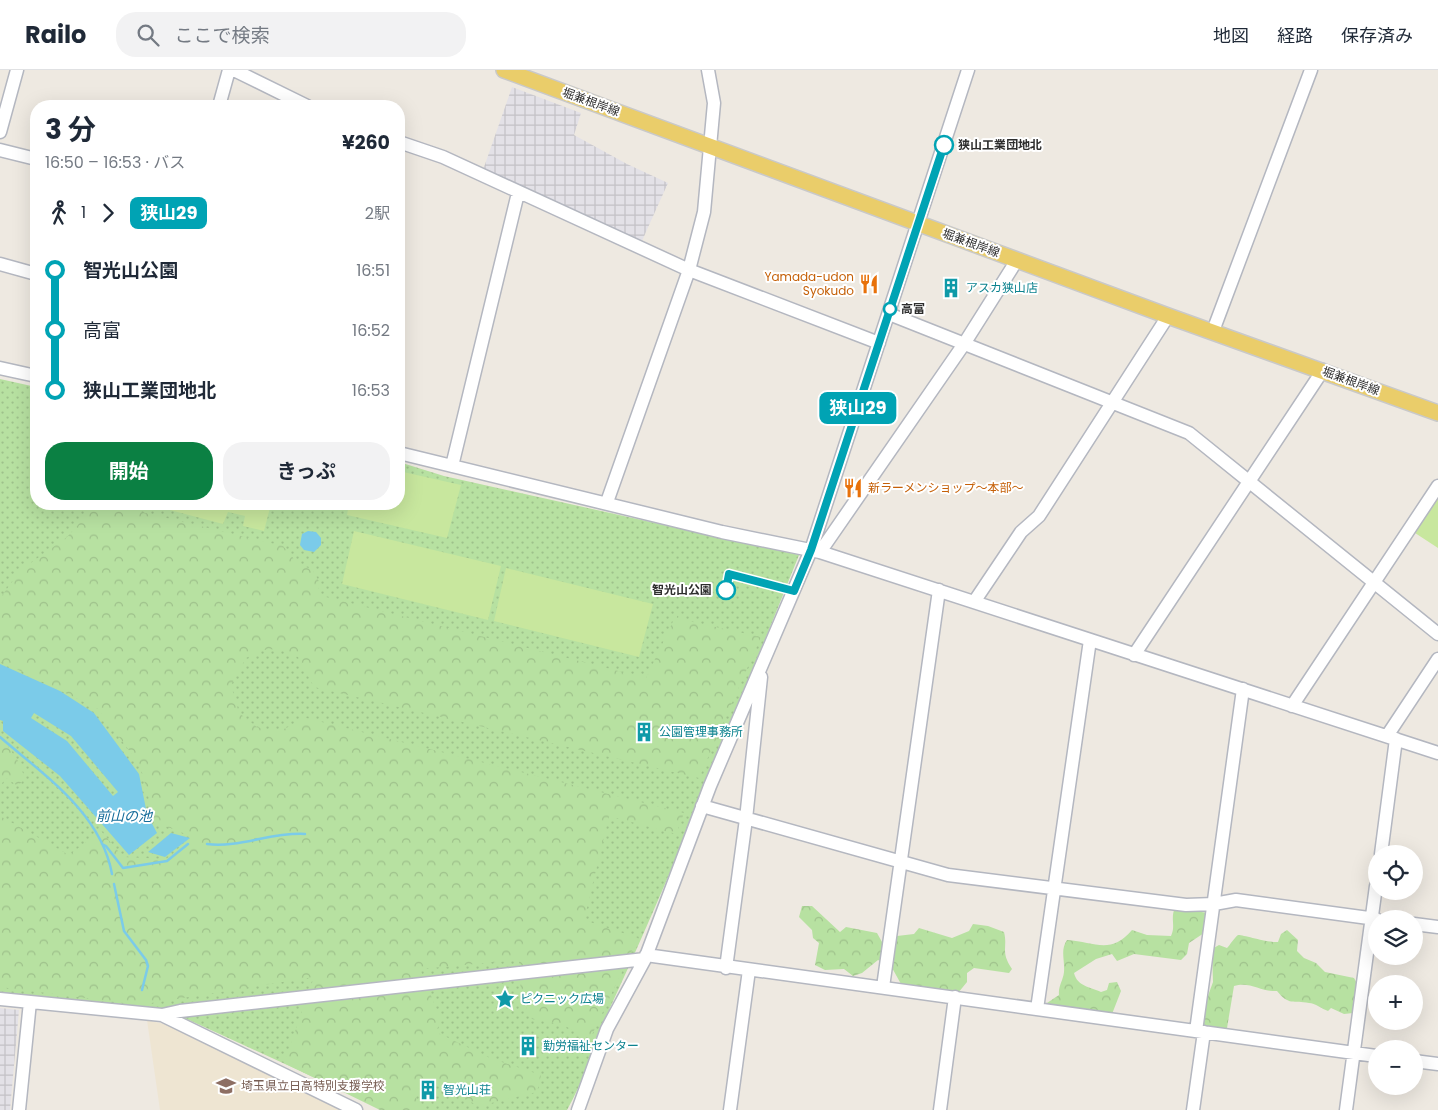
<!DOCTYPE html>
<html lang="ja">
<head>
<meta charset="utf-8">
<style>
  :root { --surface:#fff; --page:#f2f2f3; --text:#1f2937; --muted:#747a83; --line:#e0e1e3; --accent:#0b8043 }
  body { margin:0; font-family:Poppins,"Noto Sans JP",sans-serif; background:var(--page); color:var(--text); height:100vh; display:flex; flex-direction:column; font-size:19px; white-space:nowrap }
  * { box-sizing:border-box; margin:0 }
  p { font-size:16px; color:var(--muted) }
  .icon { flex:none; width:28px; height:28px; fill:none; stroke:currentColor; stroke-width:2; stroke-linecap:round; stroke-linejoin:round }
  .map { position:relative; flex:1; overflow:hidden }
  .side { position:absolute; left:30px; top:30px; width:375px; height:410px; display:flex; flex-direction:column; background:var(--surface); border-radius:20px; box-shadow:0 5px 20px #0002 }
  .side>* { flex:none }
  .badge { padding:0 10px; border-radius:8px; font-size:18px; line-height:32px }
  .buttons { position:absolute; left:1368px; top:775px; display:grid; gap:10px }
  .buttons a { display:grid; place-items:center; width:55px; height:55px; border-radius:50%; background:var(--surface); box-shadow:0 5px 20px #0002; font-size:25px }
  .map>.badge { position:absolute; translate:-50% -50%; box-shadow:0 0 0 2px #fff }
  .legs { display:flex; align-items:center; gap:8px; height:55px; padding:0 15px; font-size:16px }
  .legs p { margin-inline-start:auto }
  .headline { display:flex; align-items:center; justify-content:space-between; height:85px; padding:0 15px }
  h1 { font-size:28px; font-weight:700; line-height:38px }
  .button { display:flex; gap:10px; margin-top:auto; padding:10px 15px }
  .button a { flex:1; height:58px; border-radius:20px; background:var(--accent); color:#fff; font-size:20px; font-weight:700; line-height:58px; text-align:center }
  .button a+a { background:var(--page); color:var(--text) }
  ul { padding:0 15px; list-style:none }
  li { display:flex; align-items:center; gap:18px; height:60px; font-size:19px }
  li i { display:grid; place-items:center; width:8px; height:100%; margin:0 6px; background:currentColor }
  li i::after { content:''; width:12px; height:12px; margin:-6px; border:4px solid; border-radius:50%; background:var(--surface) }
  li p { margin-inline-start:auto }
  li:first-child i { background:linear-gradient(#0000 50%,currentColor 0) }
  li:last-child i { background:linear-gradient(currentColor 50%,#0000 0) }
  header { display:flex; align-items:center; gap:30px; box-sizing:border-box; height:70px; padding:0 25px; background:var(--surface); border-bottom:1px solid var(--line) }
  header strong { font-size:24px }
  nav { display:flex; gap:28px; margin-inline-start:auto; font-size:18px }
  .search { width:350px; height:45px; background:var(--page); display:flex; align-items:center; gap:12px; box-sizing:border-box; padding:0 18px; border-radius:20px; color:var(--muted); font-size:19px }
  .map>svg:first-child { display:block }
  .industrial { fill:url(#industrial-grid) }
  .education { fill:#eee5d2 }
  .green { fill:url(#green-dots) }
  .forest { fill:url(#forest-crowns) }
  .pitch { fill:#c8e79e }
  .water { fill:#7bcbe9; fill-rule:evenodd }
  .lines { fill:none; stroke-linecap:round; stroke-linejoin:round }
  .stream { stroke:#7bcbe9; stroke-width:2.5 }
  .minor-casing { stroke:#b4b7c0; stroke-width:15 }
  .major-casing { stroke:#c9c9c9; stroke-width:18 }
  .minor { stroke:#fff; stroke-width:12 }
  .major { stroke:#eacd6a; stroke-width:15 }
  .line-1-casing { stroke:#fff; stroke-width:11 }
  .line-1 { stroke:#00a3b4; stroke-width:8 }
  .stop-1-dot { fill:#fff; stroke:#00a3b4; stroke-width:2.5 }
  .labels { text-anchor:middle; stroke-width:4; stroke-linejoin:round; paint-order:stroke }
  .street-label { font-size:12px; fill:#2e2e2e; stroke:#fff }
  .stop-label { font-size:12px; font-weight:bold; fill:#2e2e2e; stroke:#fff; text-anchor:start }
  .food-label { font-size:12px; fill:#c56008; stroke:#fff; text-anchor:end }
  .culture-label { font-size:12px; fill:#0d838f; stroke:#fff; text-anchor:start }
  .education-label { font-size:12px; fill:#785e54; stroke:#fff; text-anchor:start }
  .water-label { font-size:14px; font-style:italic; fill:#156c9a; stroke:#fff }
</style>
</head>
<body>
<header>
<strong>Railo</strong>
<div class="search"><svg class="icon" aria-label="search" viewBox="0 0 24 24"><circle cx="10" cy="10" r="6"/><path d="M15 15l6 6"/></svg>ここで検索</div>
<nav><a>地図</a><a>経路</a><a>保存済み</a></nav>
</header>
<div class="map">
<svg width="1438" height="1040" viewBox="0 0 1438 1040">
  <defs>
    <pattern id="industrial-grid" width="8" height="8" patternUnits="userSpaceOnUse" patternTransform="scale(1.25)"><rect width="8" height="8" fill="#e3e1e7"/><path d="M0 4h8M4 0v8" fill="none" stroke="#c3c1c6"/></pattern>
    <pattern id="green-dots" width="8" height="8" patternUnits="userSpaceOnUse" patternTransform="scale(1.25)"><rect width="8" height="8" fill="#b7e1a1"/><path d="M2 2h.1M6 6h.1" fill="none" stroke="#9ec18b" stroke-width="1.8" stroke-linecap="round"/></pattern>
    <pattern id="forest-crowns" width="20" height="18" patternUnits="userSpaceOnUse" patternTransform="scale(1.25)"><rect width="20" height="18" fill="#b7e1a1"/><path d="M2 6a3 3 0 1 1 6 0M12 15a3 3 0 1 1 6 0" fill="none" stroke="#9ec18b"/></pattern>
  </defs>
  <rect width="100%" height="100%" fill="#eee9e1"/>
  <path class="industrial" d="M512,17L581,43L574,65L627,94L668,113L641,173L483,100Z
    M0,938L19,940L10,1040H0Z"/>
  <path class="education" d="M147,950L177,957L345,1040H160Z"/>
  <path class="green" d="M0,309L36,317V434H399V392L444,406L799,485C739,634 681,784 614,929C597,965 587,1005 567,1040H385L189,950L0,927Z"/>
  <path class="forest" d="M97,434H130L129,439L283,476L299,495L312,499L321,515L314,524L646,608L676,545L684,550L761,567L699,708L314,617L298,587L278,579L262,580L246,588L231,615L239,643L257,657L278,662L292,655L302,647L684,743L676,764L609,746L584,850L638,868L590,969L563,955L532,949L521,927L519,890L420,899L441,950L436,962L490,988L541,1005L537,1022L479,1036L422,1008L416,1028L423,1040H380L284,993L314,907L139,935L0,917V746L69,785L101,761L123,787L166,789L193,767L155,752L140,695L98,639L0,591V528L21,500L67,467Z
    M0,665L18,691L25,708L18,716L6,708L0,716Z
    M802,836H812L840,862L846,857L877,863L882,872L890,878L894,875L897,866L914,864L919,858L952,868L969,861L973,854L988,856L1004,862C1008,878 1000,881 1012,899L1009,903L974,898L967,903V912L958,923L901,914L891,896L878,890L862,903L853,906L844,899L825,900L815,895L819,873L813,868L812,860L799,847Z
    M1175,838L1208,843L1204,863L1189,873L1187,884L1181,890L1134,884L1117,891L1112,884L1096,889L1074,903C1077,916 1090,917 1101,922L1107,920L1109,913L1117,912L1121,921L1112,944L1050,938L1047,933L1059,925C1058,916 1063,911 1064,902C1065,890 1060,880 1067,870C1095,872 1111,885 1132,860L1147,865L1171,866C1176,856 1170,848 1175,838Z
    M1287,860L1298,870L1297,881L1304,888L1316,893L1325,902L1354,908L1359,917L1353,943L1344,944L1331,938L1328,941C1322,939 1315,933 1309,933C1293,930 1289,936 1277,921C1261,922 1250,911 1234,916L1227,958L1223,961L1202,955L1205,934L1213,912L1212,879L1219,875L1227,878C1230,875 1234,868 1238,865C1241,864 1268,873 1278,872L1281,864Z"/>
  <path class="pitch" d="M399,401L461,415L447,468L347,445L349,434H399Z
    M1438,421V478L1412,461Z
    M147,434H271L264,461L243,456L245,446L228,442L223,454Z
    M354,461L501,496L488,550L342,514Z
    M506,498L653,534L639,587L494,551Z"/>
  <path class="water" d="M308,461L316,462L321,468V475L314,482L304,480L300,475L302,464Z
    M0,594L60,621L94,643L139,704L147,744L157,763L129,785L60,706L3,661V651L0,650ZM34,643L71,666L118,722L113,726L67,671L31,648Z
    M171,763L190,768L165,787L148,782Z"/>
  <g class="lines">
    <path class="stream" d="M0,667C45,706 101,743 112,804
      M102,774L106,776L123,798L167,791L188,774
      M207,774C240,778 271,762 305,764
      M114,814L124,861L146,890L148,896L142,920"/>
    <defs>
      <path id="minor" d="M234,0L307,36
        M219,36L229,0
        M0,62L17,0
        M399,72L443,87L689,200L879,273
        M0,80L36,89
        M0,194L36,204
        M889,244L1189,363L1438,564
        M1213,261L1311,0
        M0,298L36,306
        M399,383L722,462L820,482L1438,683
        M452,396L518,123
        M607,432L689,200L704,142L714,33L708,0
        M820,482L964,274L1017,190
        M974,532L1021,462L1039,446L1168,246
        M1134,585L1323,300
        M1292,636L1438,416
        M1387,666L1438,589
        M702,736L948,805L1186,835L1214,834L1236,830L1376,849
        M1381,784L1396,669
        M1414,854L1438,857
        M646,885L1376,986
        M726,898L746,749L761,607
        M883,917L939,520
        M0,929L162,945L356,1040
        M1037,939L1090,570
        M162,945L180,941L645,889
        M1196,961L1243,619
        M1414,991L1438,994
        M19,1040L30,932
        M578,1040L607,959L645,889L710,716L811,480L968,0
        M730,1040L749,900
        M940,1040L955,927
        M1193,1040L1204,962
        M1346,1040L1376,816"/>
      <path id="major" d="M504,0L1168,246L1438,343"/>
    </defs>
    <use href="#minor" class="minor-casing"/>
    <use href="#major" class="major-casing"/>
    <use href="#minor" class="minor"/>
    <use href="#major" class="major"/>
  </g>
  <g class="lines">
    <defs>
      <path id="line-1" d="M726,520L729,504L794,521L811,480L944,75"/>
    </defs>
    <use href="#line-1" class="line-1-casing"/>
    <use href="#line-1" class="line-1"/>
  </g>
  <defs>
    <symbol id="restaurant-bare" viewBox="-9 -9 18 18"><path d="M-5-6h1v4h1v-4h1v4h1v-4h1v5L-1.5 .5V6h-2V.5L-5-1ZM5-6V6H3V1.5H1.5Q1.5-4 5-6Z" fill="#e8710a" stroke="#fff" stroke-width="2.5" paint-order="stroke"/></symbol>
    <symbol id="building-bare" viewBox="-9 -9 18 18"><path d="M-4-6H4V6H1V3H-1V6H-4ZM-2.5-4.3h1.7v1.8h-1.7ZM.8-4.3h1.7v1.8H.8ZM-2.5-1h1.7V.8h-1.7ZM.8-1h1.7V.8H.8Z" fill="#0f9aa8" stroke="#fff" stroke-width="2.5" paint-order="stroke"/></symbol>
    <symbol id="sight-bare" viewBox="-9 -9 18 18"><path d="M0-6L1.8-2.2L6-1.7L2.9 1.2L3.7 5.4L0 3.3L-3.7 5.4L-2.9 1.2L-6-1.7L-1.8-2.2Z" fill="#0f9aa8" stroke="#fff" stroke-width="2.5" paint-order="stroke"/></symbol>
    <symbol id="school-bare" viewBox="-9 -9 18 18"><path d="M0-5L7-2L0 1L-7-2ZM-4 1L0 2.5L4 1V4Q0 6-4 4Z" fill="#8d6e63" stroke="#fff" stroke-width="2.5" paint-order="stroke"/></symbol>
  </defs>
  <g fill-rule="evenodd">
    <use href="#restaurant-bare" x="855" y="200" width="28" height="28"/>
    <use href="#building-bare" x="937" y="204" width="28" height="28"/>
    <use href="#restaurant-bare" x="839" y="404" width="28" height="28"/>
    <use href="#building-bare" x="630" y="648" width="28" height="28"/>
    <use href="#sight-bare" x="491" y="915" width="28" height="28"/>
    <use href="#building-bare" x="514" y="962" width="28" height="28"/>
    <use href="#school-bare" x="212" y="1002" width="28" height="28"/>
    <use href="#building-bare" x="414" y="1006" width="28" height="28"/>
  </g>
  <g class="stop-1-dot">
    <circle cx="944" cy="75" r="9"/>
    <circle cx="890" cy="239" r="6"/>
    <circle cx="726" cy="520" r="9"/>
  </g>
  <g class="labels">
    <g class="street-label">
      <text transform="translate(591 32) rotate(20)" y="4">堀兼根岸線</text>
      <text transform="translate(971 173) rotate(20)" y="4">堀兼根岸線</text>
      <text transform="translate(1351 311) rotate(20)" y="4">堀兼根岸線</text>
    </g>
    <g class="stop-label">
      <text x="958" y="79">狭山工業団地北</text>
      <text x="901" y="243">高富</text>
      <text x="712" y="524" text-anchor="end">智光山公園</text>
    </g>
    <g class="food-label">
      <text x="854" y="211">Yamada-udon<tspan x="854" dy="14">Syokudo</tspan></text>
      <text x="868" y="422" text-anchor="start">新ラーメンショップ～本部～</text>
    </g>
    <g class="culture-label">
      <text x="966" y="222">アスカ狭山店</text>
      <text x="659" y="666">公園管理事務所</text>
      <text x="520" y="933">ピクニック広場</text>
      <text x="543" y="980">勤労福祉センター</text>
      <text x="443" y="1024">智光山荘</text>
    </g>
    <g class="education-label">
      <text x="241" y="1020">埼玉県立日高特別支援学校</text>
    </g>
    <g class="water-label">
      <text x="124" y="751">前山の池</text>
    </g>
  </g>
</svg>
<div class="buttons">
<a><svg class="icon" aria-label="locate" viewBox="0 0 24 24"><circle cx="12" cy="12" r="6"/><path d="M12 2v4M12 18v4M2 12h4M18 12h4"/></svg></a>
<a><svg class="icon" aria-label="layers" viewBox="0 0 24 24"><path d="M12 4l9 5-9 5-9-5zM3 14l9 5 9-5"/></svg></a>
<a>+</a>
<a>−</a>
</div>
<b class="badge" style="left:858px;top:338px;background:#00a3b4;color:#fff">狭山29</b>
<section class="side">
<div class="headline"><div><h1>3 分</h1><p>16:50 – 16:53 · バス</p></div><b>¥260</b></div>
<div class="legs"><svg class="icon" aria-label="walk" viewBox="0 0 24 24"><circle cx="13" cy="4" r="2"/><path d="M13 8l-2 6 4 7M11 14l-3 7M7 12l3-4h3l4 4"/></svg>1<svg class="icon" aria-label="forward" viewBox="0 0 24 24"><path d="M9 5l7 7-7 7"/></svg><b class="badge" style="background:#00a3b4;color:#fff">狭山29</b><p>2駅</p></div>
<ul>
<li><i style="color:#00a3b4"></i><b>智光山公園</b><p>16:51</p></li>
<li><i style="color:#00a3b4"></i><span>高富</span><p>16:52</p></li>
<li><i style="color:#00a3b4"></i><b>狭山工業団地北</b><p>16:53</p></li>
</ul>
<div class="button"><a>開始</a><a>きっぷ</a></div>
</section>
</div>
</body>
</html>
